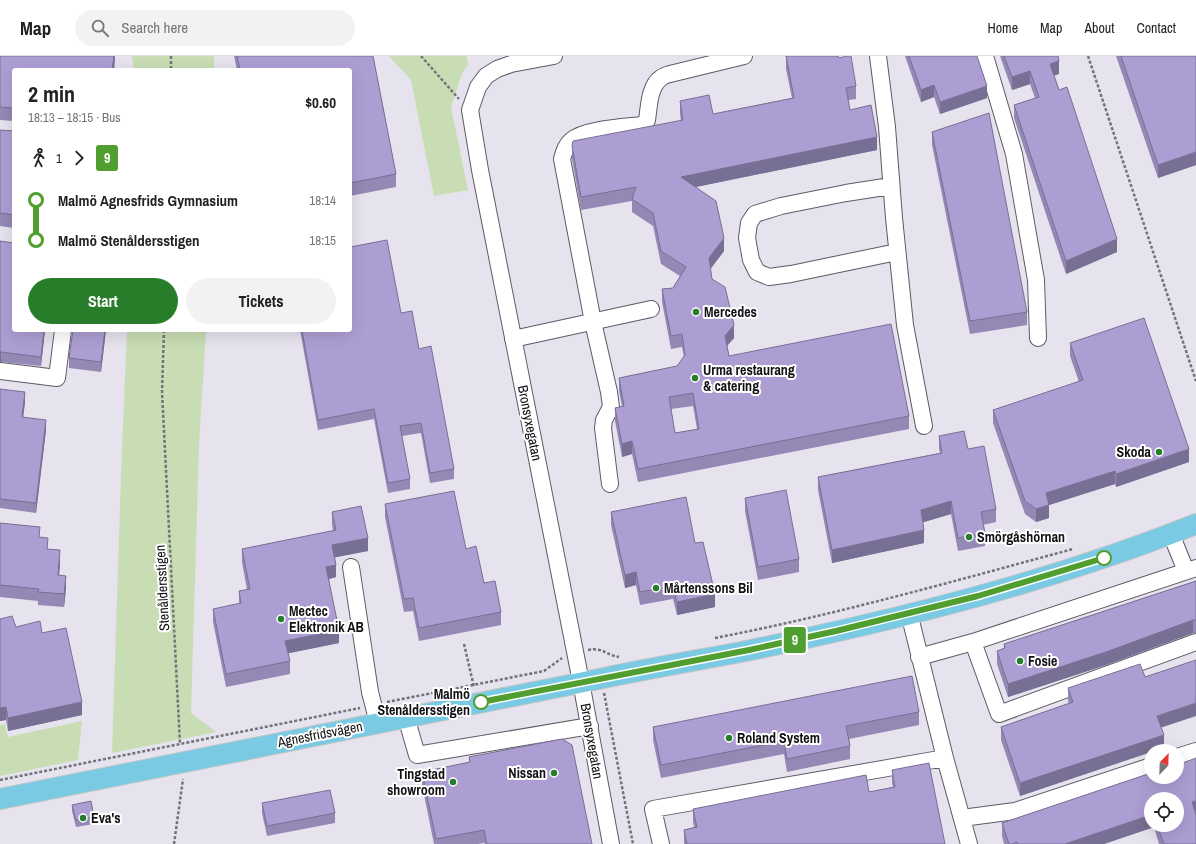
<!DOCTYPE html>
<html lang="en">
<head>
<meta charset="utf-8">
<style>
  :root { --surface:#fff; --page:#f2f2f2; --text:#222; --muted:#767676; --line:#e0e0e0; --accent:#287d2a }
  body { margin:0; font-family:"Archivo Narrow",sans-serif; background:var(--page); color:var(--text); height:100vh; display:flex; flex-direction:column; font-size:15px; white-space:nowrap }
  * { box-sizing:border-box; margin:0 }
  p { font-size:13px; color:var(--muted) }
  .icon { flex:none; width:22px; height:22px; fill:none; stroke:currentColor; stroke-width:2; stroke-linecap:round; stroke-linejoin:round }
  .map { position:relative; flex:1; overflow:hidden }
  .sheet { position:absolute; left:12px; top:12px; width:340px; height:264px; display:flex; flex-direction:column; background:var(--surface); border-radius:4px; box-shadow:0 4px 16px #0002 }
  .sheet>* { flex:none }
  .badge { padding:0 8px; border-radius:3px; font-size:14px; line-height:26px }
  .needle { width:26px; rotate:23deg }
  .controls { position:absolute; left:1144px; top:688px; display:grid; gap:8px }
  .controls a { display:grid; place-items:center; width:40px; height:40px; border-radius:50%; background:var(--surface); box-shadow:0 4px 16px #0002; font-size:20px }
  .map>.badge { position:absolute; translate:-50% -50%; box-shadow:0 0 0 2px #fff }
  .legs { display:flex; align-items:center; gap:6px; height:44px; padding:0 16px; font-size:13px }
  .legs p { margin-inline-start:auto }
  .overview { display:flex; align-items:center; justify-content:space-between; height:68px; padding:0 16px }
  h1 { font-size:22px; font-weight:700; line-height:30px }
  .button { display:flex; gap:8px; margin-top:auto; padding:8px 16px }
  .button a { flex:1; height:46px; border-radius:24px; background:var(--accent); color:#fff; font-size:16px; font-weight:700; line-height:46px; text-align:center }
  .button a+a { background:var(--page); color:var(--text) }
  ul { padding:0 16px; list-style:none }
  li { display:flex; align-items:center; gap:14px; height:40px; font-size:15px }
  li i { display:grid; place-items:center; width:6px; height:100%; margin:0 5px; background:currentColor }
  li i::after { content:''; width:10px; height:10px; margin:-5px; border:3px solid; border-radius:50%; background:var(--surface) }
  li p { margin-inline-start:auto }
  li:first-child i { background:linear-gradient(#0000 50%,currentColor 0) }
  li:last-child i { background:linear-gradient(currentColor 50%,#0000 0) }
  header { display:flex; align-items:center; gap:24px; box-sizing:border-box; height:56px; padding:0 20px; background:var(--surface); border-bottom:1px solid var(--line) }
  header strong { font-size:19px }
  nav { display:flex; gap:22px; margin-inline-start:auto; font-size:14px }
  .search { width:280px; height:36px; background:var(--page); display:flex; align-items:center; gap:10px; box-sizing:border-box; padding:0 14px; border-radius:22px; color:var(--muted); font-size:15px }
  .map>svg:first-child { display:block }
  .green { fill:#c8ddb3 }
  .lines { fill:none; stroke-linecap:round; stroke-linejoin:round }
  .minor-casing { stroke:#5d5a64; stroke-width:18 }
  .major-casing { stroke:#c6c6c7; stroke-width:22 }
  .path { stroke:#737179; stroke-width:2.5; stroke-dasharray:3 2; stroke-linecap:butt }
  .minor { stroke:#fff; stroke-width:16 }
  .major { stroke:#7acae4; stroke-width:20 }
  .wall { fill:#9488b5; fill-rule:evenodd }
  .shaded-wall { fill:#786f94 }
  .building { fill:#ac9ed3; stroke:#786f94; fill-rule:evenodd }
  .line-1-casing { stroke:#fff; stroke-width:9 }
  .line-1 { stroke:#509e2f; stroke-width:6 }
  .poi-dot { fill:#287d2a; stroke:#fff; stroke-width:1.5 }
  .stop-1-dot { fill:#fff; stroke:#509e2f; stroke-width:2 }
  .labels { text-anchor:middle; stroke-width:4; stroke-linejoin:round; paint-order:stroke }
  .poi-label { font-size:14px; font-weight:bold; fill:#111014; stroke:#fff; text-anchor:start }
  .street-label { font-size:14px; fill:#111014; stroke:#fff }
  .stop-label { font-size:14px; font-weight:bold; fill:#111014; stroke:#fff; text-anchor:end }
</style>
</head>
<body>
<header>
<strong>Map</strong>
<div class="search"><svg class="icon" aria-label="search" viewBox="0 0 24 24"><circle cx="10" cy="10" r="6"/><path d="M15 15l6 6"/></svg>Search here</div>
<nav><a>Home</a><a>Map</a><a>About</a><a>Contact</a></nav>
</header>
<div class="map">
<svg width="1196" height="788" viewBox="0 0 1196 788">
  <rect width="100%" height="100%" fill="#e6e3ef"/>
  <path class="green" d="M132,0H214V14H134Z
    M389,0H466L467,2L468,9L462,17L451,51L468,134L434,140L411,24Z
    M127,274H206L199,390L191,657L216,676L112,697L121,419Z
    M82,665L78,704L0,720V669L5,668L8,681Z"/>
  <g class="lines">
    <defs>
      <path id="minor" d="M554,0L511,8L497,13L486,20L478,31L470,54L480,114L581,626L611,788
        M878,0L887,71L894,162L905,269L924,370
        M985,0L1014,98L1036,224L1038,282
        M891,130L846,137L781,150L755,158L749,167L747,182L751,204L757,216L769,221L791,218L897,196
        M513,283L651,253
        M0,315L57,322L63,274
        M610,428L603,372L604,364L611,351L609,336L593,266L562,103C564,95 566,89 572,84C584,73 625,71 642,69L647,64C649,52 649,30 661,22C663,20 667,19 670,18L744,0
        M1171,478L1186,515
        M351,511L370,636L378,667
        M909,557L945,702L969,788
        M973,586L999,658L1196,586
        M919,601L973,586L1196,512
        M406,661L417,699L590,670
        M1177,701L1196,695
        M962,762L1015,755L1151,710
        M661,788L653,753L945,702"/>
      <path id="major" d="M0,743C200,703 400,664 599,623C650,612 700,604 751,594C901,563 1053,525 1196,468"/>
    </defs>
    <use href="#minor" class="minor-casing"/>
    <use href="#major" class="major-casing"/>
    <path class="path" d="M171,0V14
      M421,0L459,43
      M1088,0L1196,325
      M164,274L162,336L180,688
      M715,582C835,559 954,525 1073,493
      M464,588L474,631
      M588,594C603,591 606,599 619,601
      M604,637L633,788
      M387,646L544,615L562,602
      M0,724L360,652
      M174,788L183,723"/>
    <use href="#minor" class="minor"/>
    <use href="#major" class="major"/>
  </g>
  <path class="wall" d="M0,0H115L114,14H14V65L0,64Z
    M234,0H373L396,118V131L350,140V14H237Z
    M786,0L839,2L856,30V43L848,44L850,54L877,94L696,131L724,195L710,213L712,223L734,282L727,290L729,300L909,360V373L638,426L632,398L622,401L615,365V352L622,350L619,335V322L677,310L684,301L682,291L671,293L662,246V233L673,232L680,220L661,208L653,170L632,156V145L581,154L572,103V90L681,65L680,58V45L713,58L792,42L786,13ZM693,350L697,373L675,377L671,353Z
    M905,0H977L987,42L940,58L934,41L921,46Z
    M1000,0H1058L1059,18L1054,19L1117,196L1066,218L1014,62V49L1035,42L1030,28L1012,34Z
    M1116,0H1196V109L1158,122Z
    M0,74L14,75V172L0,170Z
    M932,76L1027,256V269L970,278L932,89Z
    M0,185L14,274H45L41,310L1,306Z
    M401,257L454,413V423L430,427L421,377L402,380L410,423V433L388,437L374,363L318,374L300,274H350Z
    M106,274L101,316L69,312V302Z
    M1070,287L1189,406L1116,431L1115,428L1049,449V462L1036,466L1025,458L993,367V354L1079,326L1070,300Z
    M0,333L25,346L23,361L46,374L36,457L0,452Z
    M939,380L968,393L996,453V466L983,469L985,477V490L958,495L951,458L923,466L924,487L832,507L818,434V421L940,397L939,393Z
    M745,442L799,503V516L758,524L745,455Z
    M385,448L466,493L484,527L501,556V569L419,585L413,555L404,556L385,461Z
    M332,456L368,495L335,501L336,521L329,523L339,587L288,597L290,605V618L226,631L213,566V553L239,548V535L247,534L242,506V493L333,475L332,469Z
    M611,456L695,487L715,551L677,559L673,543L640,549L636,529L625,532L611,469Z
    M0,467L40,481L48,493L60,507L59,519L66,532L64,551L38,549V545L0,541Z
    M1196,525V577H1193L1106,609L1008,641L997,608V595L1004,593V588Z
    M0,563L16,571L42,577L82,659L8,675L6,664L0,665Z
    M1068,632L1161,672L1164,692L1153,695H1151V696L1020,740L1001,684V671L1069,647L1068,645Z
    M919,656V669L849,683L850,690V703L787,716L784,698L661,722L653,684V671Z
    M469,701L592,788H485L484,787L478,788H434L422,729V716L469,706Z
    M892,714L945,788H684V774L694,771L693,766V753L869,736L893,731L892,727Z
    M1151,717L1196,788H1159L1154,771L1104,788H1004L1002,780V767ZM1151,743L1177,769H1151Z
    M262,747L335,757V767L267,780L262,757Z
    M72,749L94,761V768L76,771L72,755Z"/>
  <path class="shaded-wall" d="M114,0H115L114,14H112Z
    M1059,5V18L1050,21V8Z
    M1030,15V28L1012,34V21Z
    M934,29V41L921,46V34Z
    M987,30V42L940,58V46Z
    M877,81V94L681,134V121Z
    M1196,96V109L1158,122V109Z
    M724,182V195L709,215V202Z
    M1117,183V196L1066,218V205Z
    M734,269V282L725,292V280Z
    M44,274H45L41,310V301Z
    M105,274H106L101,316V306Z
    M0,296H1V306H0Z
    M25,336V346L22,371V361Z
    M46,364V374L36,457V447Z
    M632,385V398L622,401V388Z
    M1189,393V406L1116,431V418Z
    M1115,415V428L1049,449V462L1036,466V453L1046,437Z
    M951,445V458L921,467V454Z
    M924,474V487L832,507V494Z
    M368,482V495L332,502V489Z
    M60,494V507L58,532V519Z
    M336,509V521L326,524V511Z
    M636,516V529L625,532V519Z
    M66,520V532L64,551V538Z
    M715,538V551L677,559V546Z
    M1193,564V577L1106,609L1008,641V628Z
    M339,574V587L285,598V585Z
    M82,646V659L8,675V662Z
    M1196,647V660L1157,673V660Z
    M6,651V664L0,665V652Z
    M1164,679V692L1153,695H1151V696L1020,740V727Z
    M1196,745V758L1192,746Z
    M1151,759V769H1154V771L1104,788H1065Z"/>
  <path class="building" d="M0,0H114L112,14H14V52L0,51Z
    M237,0H373L396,118L350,127V14H240Z
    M786,0H838L839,2L847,0H851L856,30L846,32L850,54L871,49L877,81L681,121L716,145L724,182L709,202L712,223L725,231L734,269L725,280L729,300L891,268L909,360L638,413L632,385L622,388L615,352L624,350L619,322L677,310L685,299L682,278L671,280L662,233L673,232L686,211L661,195L653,157L632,143L636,131L581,141L572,90L573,85L683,64L680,45L709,39L713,58L794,42ZM693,337L699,373L675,377L669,341Z
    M909,0H977L987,30L940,46L934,29L921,34Z
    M1004,0H1058L1059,5L1050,8L1059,34L1067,31L1117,183L1066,205L1014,49L1039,41L1030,15L1012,21Z
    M1121,0H1196V96L1158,109Z
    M989,57L1027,256L970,265L932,76Z
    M0,74L14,75V159L0,157Z
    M387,184L401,257L412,255L419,293L431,290L454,413L430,417L421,367L400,370L410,423L388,427L374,353L318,364L302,274H350V191Z
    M0,185L14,187V274H44L41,301L1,296H0Z
    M1144,262L1189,393L1116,418L1115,415L1046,437L1049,449L1036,453L1025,445L993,354L1083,324L1070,287Z
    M73,274H105L101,306L69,302Z
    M0,333L25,336L22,361L46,364L36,447L0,443Z
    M964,375L968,393L984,390L996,453L981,456L985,477L958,482L951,445L921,454L924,474L832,494L818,421L942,397L939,380Z
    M786,434L799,503L758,511L745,442Z
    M454,435L466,493L476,490L484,527L495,525L501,556L419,572L413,542L404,543L385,448Z
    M686,441L695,487L703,486L715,538L677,546L673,530L640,536L636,516L625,519L611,456Z
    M361,450L368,482L332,489L336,509L326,511L339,574L285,585L290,605L226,618L213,553L241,547L239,535L250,533L242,493L336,474L332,456Z
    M0,467L40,471L39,481L48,482L47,493L60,494L58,519L66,520L64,538L38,536L39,533L0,529Z
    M1196,525V564H1193L1106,596L1008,628L997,595L1005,592L1004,588Z
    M12,560L16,571L40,565L42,577L66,572L82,646L8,662L6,651L0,652V563Z
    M1196,604V647L1157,660L1164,679L1020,727L1001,671L1073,646L1068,632L1140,608L1145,621Z
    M912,620L919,656L846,670L850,690L787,703L784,685L661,709L653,671Z
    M562,683L572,689L592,788H487L484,774L436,783L422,716L470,706L469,701Z
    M1196,702V745L1192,746L1196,759V788H1164L1157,769H1177V743H1151V759L1065,788H1018L1017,786L1012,788H1009L1002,767L1151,717V721H1177V709Z
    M929,707L945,788H687L684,774L697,771L693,753L866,719L869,736L895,731L892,714Z
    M330,734L335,757L267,770L262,747Z
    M91,745L94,761L76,764L72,749Z"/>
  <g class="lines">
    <defs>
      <path id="line-1" d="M481,646L749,594L836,575L978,540L1104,502"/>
    </defs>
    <use href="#line-1" class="line-1-casing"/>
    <use href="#line-1" class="line-1"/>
  </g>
  <g class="poi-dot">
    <circle cx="696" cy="256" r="4"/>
    <circle cx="695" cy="322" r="4"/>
    <circle cx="1159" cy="396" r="4"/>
    <circle cx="969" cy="481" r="4"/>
    <circle cx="656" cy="532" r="4"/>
    <circle cx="281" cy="563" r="4"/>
    <circle cx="1020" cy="605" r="4"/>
    <circle cx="729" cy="682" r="4"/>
    <circle cx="554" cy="717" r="4"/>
    <circle cx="453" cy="726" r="4"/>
    <circle cx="83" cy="762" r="4"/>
  </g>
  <g class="stop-1-dot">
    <circle cx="1104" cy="502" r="7"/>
    <circle cx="481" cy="646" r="7"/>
  </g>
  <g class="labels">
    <g class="poi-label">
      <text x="704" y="261">Mercedes</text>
      <text x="703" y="319">Urma restaurang<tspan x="703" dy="16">&amp; catering</tspan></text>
      <text x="1151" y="401" text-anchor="end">Skoda</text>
      <text x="977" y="486">Smörgåshörnan</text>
      <text x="664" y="537">Mårtenssons Bil</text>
      <text x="289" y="560">Mectec<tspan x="289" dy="16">Elektronik AB</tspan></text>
      <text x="1028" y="610">Fosie</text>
      <text x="737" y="687">Roland System</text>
      <text x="546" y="722" text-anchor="end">Nissan</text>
      <text x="445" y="723" text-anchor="end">Tingstad<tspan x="445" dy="16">showroom</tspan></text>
      <text x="91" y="767">Eva's</text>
    </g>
    <g class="street-label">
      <text transform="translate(530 367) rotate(79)" y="5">Bronsyxegatan</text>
      <text transform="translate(162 532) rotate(-93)" y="5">Stenåldersstigen</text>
      <text transform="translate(320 678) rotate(-11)" y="5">Agnesfridsvägen</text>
      <text transform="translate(592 685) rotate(80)" y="5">Bronsyxegatan</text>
    </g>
    <g class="stop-label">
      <text x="470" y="643">Malmö<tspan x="470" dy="16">Stenåldersstigen</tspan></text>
    </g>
  </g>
</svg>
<div class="controls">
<a><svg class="needle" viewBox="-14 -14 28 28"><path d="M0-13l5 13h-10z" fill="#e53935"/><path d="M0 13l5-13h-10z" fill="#767676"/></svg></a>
<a><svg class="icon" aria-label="locate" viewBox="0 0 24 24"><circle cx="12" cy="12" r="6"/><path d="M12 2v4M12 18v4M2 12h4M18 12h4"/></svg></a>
</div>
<b class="badge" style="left:795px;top:584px;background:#509e2f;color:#fff">9</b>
<section class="sheet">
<div class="overview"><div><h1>2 min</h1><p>18:13 – 18:15 · Bus</p></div><b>$0.60</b></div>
<div class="legs"><svg class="icon" aria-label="walk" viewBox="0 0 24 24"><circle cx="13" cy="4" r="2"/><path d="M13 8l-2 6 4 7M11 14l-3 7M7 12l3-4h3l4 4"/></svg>1<svg class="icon" aria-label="forward" viewBox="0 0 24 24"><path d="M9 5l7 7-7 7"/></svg><b class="badge" style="background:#509e2f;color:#fff">9</b></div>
<ul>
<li><i style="color:#509e2f"></i><b>Malmö Agnesfrids Gymnasium</b><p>18:14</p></li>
<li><i style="color:#509e2f"></i><b>Malmö Stenåldersstigen</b><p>18:15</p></li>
</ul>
<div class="button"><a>Start</a><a>Tickets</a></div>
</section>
</div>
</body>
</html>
